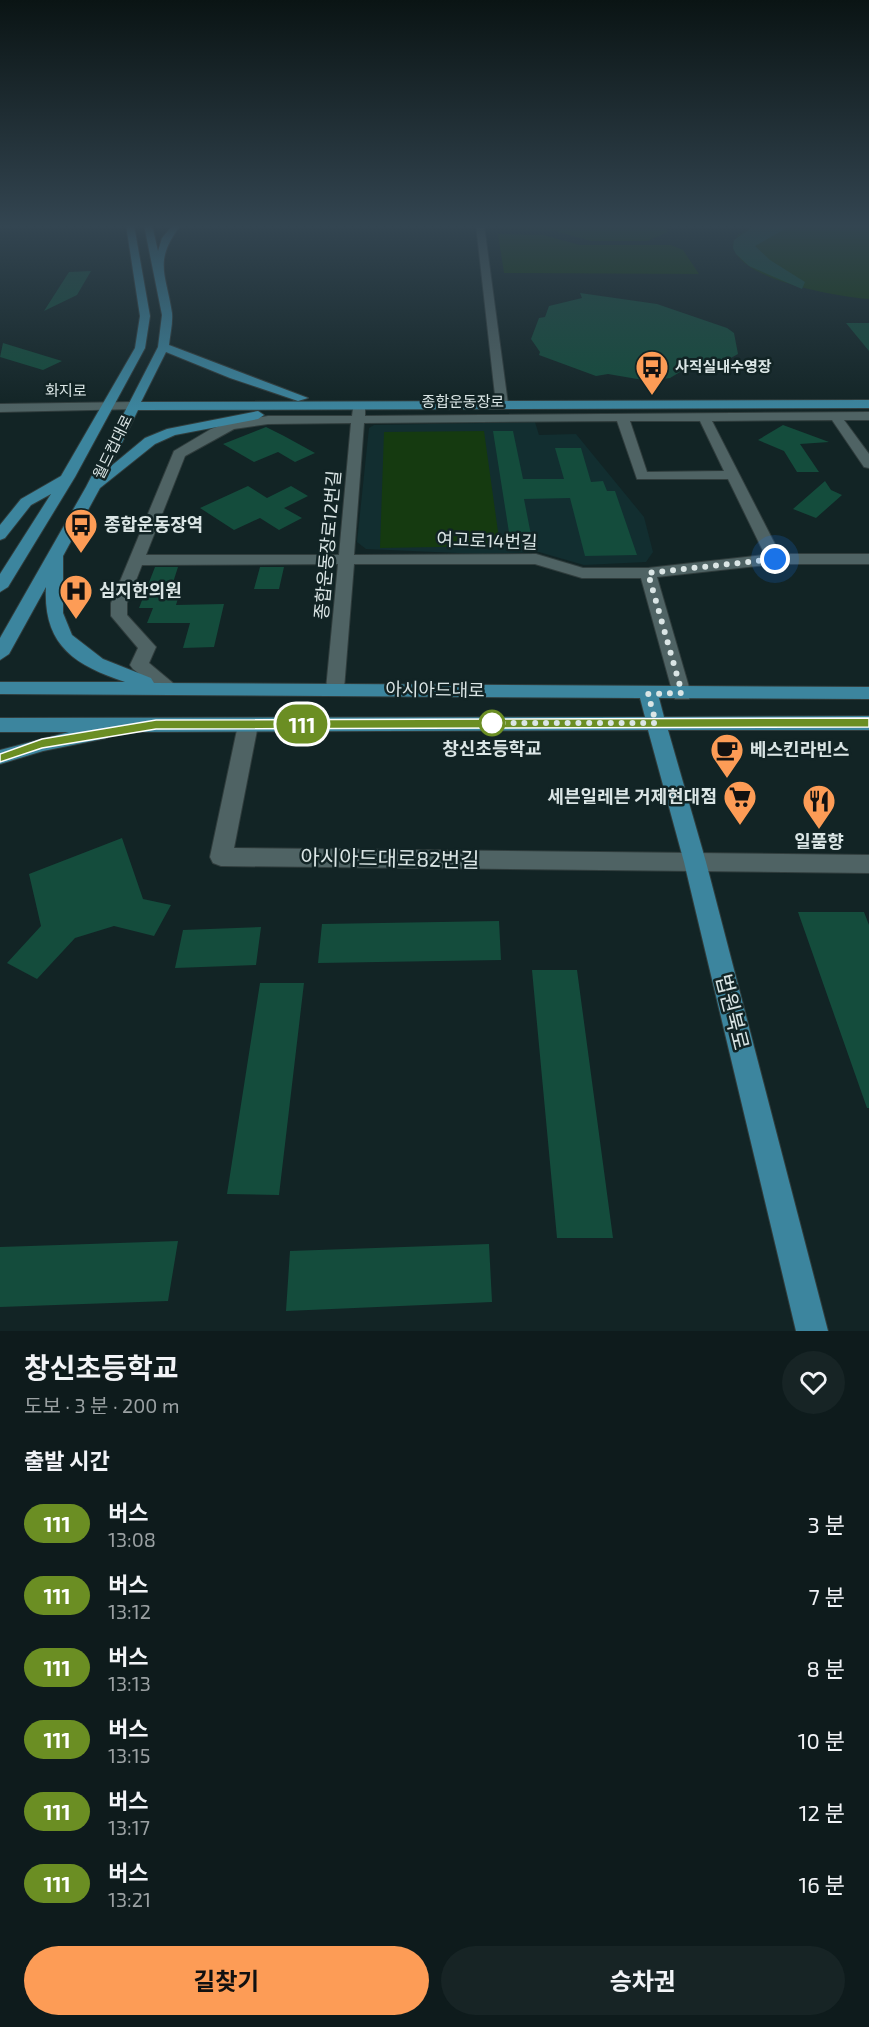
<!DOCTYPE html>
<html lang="ko">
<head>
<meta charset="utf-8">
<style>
  :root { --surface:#0e1b1c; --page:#172425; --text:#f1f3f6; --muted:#9ba1a3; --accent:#fd9c56 }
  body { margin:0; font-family:"Exo 2","Noto Sans KR",sans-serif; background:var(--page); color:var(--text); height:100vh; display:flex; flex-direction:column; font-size:22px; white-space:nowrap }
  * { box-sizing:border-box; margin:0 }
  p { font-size:20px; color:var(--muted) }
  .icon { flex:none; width:33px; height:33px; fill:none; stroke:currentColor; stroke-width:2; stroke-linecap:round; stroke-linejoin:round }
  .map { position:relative; height:1331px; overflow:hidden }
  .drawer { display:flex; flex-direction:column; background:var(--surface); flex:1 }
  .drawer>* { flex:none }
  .badge { padding:0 12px; border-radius:20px; font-size:21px; line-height:39px }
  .you { position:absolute; width:30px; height:30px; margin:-15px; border:4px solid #fff; border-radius:50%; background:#1a73e8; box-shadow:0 0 0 9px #1a73e833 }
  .map>.badge { position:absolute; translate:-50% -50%; box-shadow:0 0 0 3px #fff }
  h2 { padding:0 24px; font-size:22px; line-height:54px }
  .round { display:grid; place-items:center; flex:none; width:63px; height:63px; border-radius:32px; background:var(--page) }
  .head { display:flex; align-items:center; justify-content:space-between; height:102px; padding:0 24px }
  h1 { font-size:28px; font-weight:700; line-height:45px }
  .action { display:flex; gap:12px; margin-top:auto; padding:12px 24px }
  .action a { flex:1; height:69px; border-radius:36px; background:var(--accent); color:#111; font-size:24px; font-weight:700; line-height:69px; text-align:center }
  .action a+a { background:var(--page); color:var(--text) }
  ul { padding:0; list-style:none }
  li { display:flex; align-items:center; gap:18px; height:72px; padding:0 24px }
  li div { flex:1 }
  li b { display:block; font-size:22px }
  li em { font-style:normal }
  li .badge { min-width:66px; font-weight:700; text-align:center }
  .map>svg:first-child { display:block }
  .built { fill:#122e30 }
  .green { fill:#153a10 }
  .building { fill:#144c3c }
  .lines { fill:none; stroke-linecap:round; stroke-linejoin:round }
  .minor-casing { stroke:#303d3d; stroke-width:2 }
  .major-casing { stroke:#303d3d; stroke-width:2 }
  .minor { fill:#4f6364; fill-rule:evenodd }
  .major { fill:#3c859e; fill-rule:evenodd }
  .line { fill:#6b8e23; stroke:#fff; stroke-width:1.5 }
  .walk { stroke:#dae5e5; stroke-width:6; stroke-dasharray:0 10.8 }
  .stop-dot { fill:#fff; stroke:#6b8e23; stroke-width:3 }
  .labels { text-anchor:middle; stroke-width:5; stroke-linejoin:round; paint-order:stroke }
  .far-poi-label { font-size:15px; font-weight:bold; fill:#dae5e5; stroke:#122425; text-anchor:start }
  .far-street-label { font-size:15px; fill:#dae5e5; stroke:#122425 }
  .poi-label { font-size:18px; font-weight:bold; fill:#dae5e5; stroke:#122425; text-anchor:start }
  .street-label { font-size:18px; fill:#dae5e5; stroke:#122425 }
  .stop-label { font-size:18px; font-weight:bold; fill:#dae5e5; stroke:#122425 }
  .near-street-label { font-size:21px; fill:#dae5e5; stroke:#122425 }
</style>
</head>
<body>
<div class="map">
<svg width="869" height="1331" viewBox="0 0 869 1331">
  <rect width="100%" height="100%" fill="#122425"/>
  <path class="built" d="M535,422L539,435L576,434L644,517L653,552L646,562L584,565L539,552L480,554L366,549L357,542L369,428L374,425Z"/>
  <path class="green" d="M503,225H672L665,228L668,232L647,241H591L551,230L503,229Z
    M756,225H869V299C840,297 735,280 733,244L738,235Z
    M498,234L543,235L580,245H671L683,250L699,274L504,273Z
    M484,431L500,546L380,548L384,432Z"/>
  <path class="building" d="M756,225H792L755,246L770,260L805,282L802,289L749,266L736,254L733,248L734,240Z
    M91,271L77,295L44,311L69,272Z
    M580,293L657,304L727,328L734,333L738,354L729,359L700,364L699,369H685L670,378L649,381L608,374L596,376L539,355L540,352L531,339L539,318L545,317L549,306L582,298Z
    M846,323H869V351Z
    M3,343L62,361L43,370L0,357Z
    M783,425L829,442L800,444L819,472H797L784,451L758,440Z
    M266,427L284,436L315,453L295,462L278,452L254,462L223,444Z
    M493,431H513L523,479H564L555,448H581L591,482L603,481L607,491H615L637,555L585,556L570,498L524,499L533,545H511Z
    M825,481L831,490L842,495L816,518L793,509Z
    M248,486L267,498L291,486L308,496L284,508L302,518L279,530L260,518L234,530L200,508Z
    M155,567H178L169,595H179L176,605L224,604L214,647L183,648L190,623H147L153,608H139Z
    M260,567H284L279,589H254Z
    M122,838L143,899L171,905L154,936L114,926L75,938L37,979L7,963L41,926L29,874Z
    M798,912H864L869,925V1108H867Z
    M499,921L501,960L318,963L322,924Z
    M261,927L256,965L175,968L183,930Z
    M532,970H577L613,1238H557Z
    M260,983H304L279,1195L227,1194Z
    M178,1241L168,1301L0,1307V1247Z
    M489,1244L492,1302L286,1311L290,1251Z"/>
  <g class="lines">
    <defs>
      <path id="minor" d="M476,225H484L508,404L502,408L496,404Z
        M133,402L137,403V409L0,412V404Z
        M359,405L365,409V416L869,412V420H844L869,454V468L864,467L832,420L712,421L780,554H869V564H775L657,577L691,694L689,699H675L673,694L641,578H582L535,564H354L344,689L342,694H328L326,689L338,564L142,565L127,603V615L156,647L149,663L179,688L177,692H163L133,669L130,665L138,648L111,616V603L174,451L211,429L231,422L268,416H352L353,409ZM617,421L637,479H728L765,555L648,568H583L536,554L354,555L364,423ZM630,421H700L724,471L647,472ZM351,423L339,555H146L185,456L234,429L268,424Z
        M248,718L255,720L258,725L234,848L869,855V873L221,866L213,863L210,857L238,725L241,720Z"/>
      <path id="major" d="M126,225H134L150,316L145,348L75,477L8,587L0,592V574L51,494L31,505L5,538L0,540V525L21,499L61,476L135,348L140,316Z
        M144,225H152L158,251L162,238L173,225H181C153,261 166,273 172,313C173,323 170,335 169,345L308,398L298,401L230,378L166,352L141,402L869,400V408L138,410L110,467L145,438L167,429L258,411L264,415L258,419L175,435L155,444L100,488L63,556V613L72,635L103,659L151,678L154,683L869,687V699L659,698L664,717L869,716V730H668L706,862L828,1331H796L684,862L648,730L109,732L107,738L43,751L0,764V750L69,732H0V718L645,717L640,698L0,694V682H125C73,665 43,644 46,587L9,654L0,660V638L86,487L158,347L162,315Z"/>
    </defs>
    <use href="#minor" class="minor-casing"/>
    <use href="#major" class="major-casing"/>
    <use href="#minor" class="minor"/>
    <use href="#major" class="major"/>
  </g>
  <linearGradient id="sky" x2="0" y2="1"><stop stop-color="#0a1414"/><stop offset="0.55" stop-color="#334551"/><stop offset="1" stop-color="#334551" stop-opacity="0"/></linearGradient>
  <rect width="869" height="411" fill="url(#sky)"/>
  <path class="line" d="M869,718V727L156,729L42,748L0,762V754L42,739L156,720Z"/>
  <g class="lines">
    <path class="walk" d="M492,723H656L648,694L682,693L648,573L775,559"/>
  </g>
  <defs>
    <symbol id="bus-pin" viewBox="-11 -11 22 30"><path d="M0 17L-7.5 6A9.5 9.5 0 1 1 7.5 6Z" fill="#fd9c56" stroke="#122425"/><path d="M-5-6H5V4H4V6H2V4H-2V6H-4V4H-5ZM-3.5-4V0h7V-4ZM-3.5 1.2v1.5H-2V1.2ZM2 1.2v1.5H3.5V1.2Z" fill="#111"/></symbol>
    <symbol id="hospital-pin" viewBox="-11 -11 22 30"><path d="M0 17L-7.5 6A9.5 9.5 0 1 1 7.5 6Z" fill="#fd9c56" stroke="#122425"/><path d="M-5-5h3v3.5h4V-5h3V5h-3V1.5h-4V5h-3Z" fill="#111"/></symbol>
    <symbol id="cafe-pin" viewBox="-11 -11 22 30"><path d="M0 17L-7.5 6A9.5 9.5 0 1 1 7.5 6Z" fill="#fd9c56" stroke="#122425"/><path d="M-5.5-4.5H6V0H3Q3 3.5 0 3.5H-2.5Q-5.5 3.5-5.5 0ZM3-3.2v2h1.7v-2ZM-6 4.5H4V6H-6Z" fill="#111"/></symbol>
    <symbol id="supermarket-pin" viewBox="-11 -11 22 30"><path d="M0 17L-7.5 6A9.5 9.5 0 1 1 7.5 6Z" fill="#fd9c56" stroke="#122425"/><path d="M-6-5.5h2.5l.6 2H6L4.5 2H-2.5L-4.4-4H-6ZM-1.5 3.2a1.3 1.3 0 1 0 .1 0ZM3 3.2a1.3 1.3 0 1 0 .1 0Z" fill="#111"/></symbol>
    <symbol id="restaurant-pin" viewBox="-11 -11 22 30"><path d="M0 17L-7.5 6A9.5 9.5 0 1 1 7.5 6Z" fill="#fd9c56" stroke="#122425"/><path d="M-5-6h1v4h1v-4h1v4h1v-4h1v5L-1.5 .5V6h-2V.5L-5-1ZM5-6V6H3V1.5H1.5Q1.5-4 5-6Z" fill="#111"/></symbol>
  </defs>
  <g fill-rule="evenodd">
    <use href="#bus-pin" x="633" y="348" width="38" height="52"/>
    <use href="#bus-pin" x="62" y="506" width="38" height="52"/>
    <use href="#hospital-pin" x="57" y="572" width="38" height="52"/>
    <use href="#cafe-pin" x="708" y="731" width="38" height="52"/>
    <use href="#supermarket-pin" x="721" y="778" width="38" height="52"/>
    <use href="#restaurant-pin" x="800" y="782" width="38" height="52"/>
  </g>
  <circle class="stop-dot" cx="492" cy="723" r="12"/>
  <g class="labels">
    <g class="far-poi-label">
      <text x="675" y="372">사직실내수영장</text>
    </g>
    <g class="far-street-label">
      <text x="66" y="396">화지로</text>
      <text x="463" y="407">종합운동장로</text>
      <text transform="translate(113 447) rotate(-64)" y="5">월드컵대로</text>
    </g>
    <g class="poi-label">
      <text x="104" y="531">종합운동장역</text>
      <text x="99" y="597">심지한의원</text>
      <text x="750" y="756">베스킨라빈스</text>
      <text x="717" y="803" text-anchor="end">세븐일레븐 거제현대점</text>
      <text x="819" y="848" text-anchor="middle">일품향</text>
    </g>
    <g class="street-label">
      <text transform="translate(487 541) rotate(2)" y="6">여고로14번길</text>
      <text transform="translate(328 545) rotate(-85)" y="6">종합운동장로12번길</text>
      <text transform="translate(435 690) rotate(1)" y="6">아시아드대로</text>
    </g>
    <g class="stop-label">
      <text x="492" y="755">창신초등학교</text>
    </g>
    <g class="near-street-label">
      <text transform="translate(390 859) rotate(1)" y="7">아시아드대로82번길</text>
      <text transform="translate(732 1012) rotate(76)" y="7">법원북로</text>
    </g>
  </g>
</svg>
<div class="you" style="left:775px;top:559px"></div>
<b class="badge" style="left:302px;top:724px;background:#6b8e23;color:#fff">111</b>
</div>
<section class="drawer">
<div class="head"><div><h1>창신초등학교</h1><p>도보 · 3 분 · 200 m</p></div><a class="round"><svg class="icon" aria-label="heart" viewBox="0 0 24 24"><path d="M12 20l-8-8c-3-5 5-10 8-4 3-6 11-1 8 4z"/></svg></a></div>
<h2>출발 시간</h2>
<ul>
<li><span class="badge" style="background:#6b8e23;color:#fff">111</span><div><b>버스</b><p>13:08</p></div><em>3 분</em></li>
<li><span class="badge" style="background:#6b8e23;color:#fff">111</span><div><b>버스</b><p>13:12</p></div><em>7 분</em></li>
<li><span class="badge" style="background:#6b8e23;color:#fff">111</span><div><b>버스</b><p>13:13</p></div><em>8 분</em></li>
<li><span class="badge" style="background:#6b8e23;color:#fff">111</span><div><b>버스</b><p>13:15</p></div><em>10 분</em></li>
<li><span class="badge" style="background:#6b8e23;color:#fff">111</span><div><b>버스</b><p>13:17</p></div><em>12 분</em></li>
<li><span class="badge" style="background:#6b8e23;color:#fff">111</span><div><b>버스</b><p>13:21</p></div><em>16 분</em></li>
</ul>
<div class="action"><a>길찾기</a><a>승차권</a></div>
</section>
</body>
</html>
